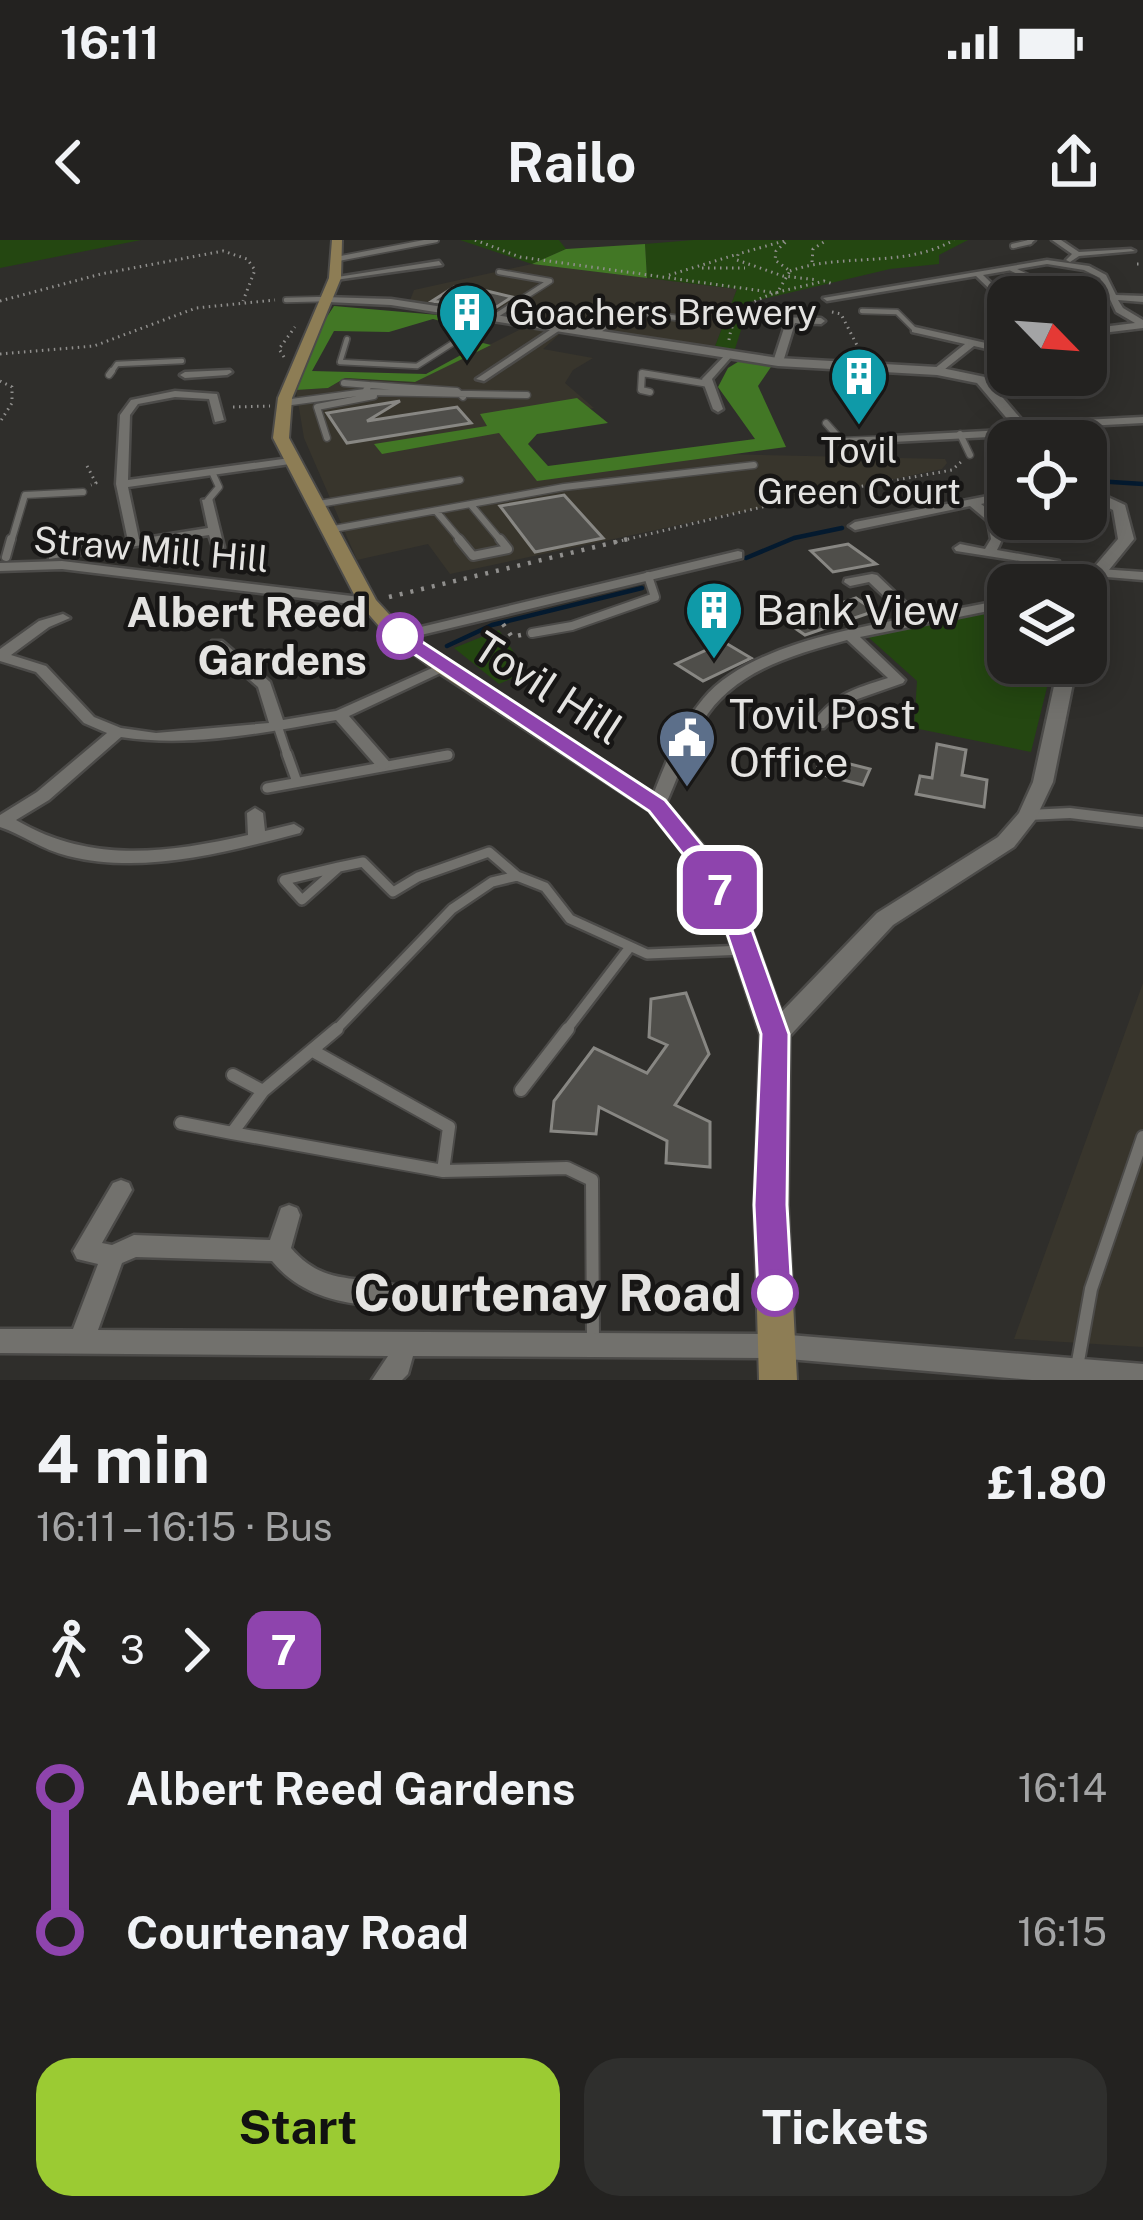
<!DOCTYPE html>
<html lang="en">
<head>
<meta charset="utf-8">
<style>
  :root { --surface:#232220; --page:#2f2f2d; --text:#f1f3f6; --muted:#a3a4a5; --line:#403f3e; --accent:#9bcb33 }
  body { margin:0; font-family:"Public Sans",sans-serif; background:var(--page); color:var(--text); height:100vh; display:flex; flex-direction:column; font-size:45px; white-space:nowrap }
  * { box-sizing:border-box; margin:0 }
  p { font-size:39px; color:var(--muted) }
  .icon { flex:none; width:66px; height:66px; fill:none; stroke:currentColor; stroke-width:2; stroke-linecap:round; stroke-linejoin:round }
  .map { position:relative; height:1140px; overflow:hidden }
  .sheet { display:flex; flex-direction:column; background:var(--surface); flex:1 }
  .sheet>* { flex:none }
  .badge { padding:0 24px; border-radius:18px; font-size:42px; line-height:78px }
  .needle { width:78px; rotate:115deg }
  .controls { position:absolute; left:987px; top:36px; display:grid; gap:24px }
  .controls a { display:grid; place-items:center; width:120px; height:120px; border-radius:24px; background:var(--surface); box-shadow:0 6px 30px #0003,0 0 0 3px var(--line); font-size:60px }
  .map>.badge { position:absolute; translate:-50% -50%; box-shadow:0 0 0 6px #fff }
  .legs { display:flex; align-items:center; gap:18px; height:132px; padding:0 36px; font-size:39px }
  .legs p { margin-inline-start:auto }
  .headline { display:flex; align-items:center; justify-content:space-between; height:204px; padding:0 36px }
  h1 { font-size:66px; font-weight:700; line-height:90px }
  .cta { display:flex; gap:24px; margin-top:auto; padding:24px 36px }
  .cta a { flex:1; height:138px; border-radius:36px; background:var(--accent); color:#111; font-size:48px; font-weight:700; line-height:138px; text-align:center }
  .cta a+a { background:var(--page); color:var(--text) }
  ul { padding:0 36px; list-style:none }
  li { display:flex; align-items:center; gap:42px; height:144px; font-size:45px }
  li i { display:grid; place-items:center; width:18px; height:100%; margin:0 15px; background:currentColor }
  li i::after { content:''; width:30px; height:30px; margin:-15px; border:9px solid; border-radius:50%; background:var(--surface) }
  li p { margin-inline-start:auto }
  li:first-child i { background:linear-gradient(#0000 50%,currentColor 0) }
  li:last-child i { background:linear-gradient(currentColor 50%,#0000 0) }
  .status { display:flex; justify-content:space-between; align-items:center; height:84px; padding:0 60px; background:var(--surface); direction:ltr }
  .status svg { height:33px; fill:currentColor }
  header { display:flex; justify-content:space-between; align-items:center; height:156px; padding:0 36px; background:var(--surface); font-size:54px; font-weight:700 }
  .map>svg:first-child { display:block }
  .built { fill:#38352c }
  .green { fill:#244711 }
  .forest { fill:#427725 }
  .lines { fill:none; stroke-linecap:round; stroke-linejoin:round }
  .stream { stroke:#041a2f; stroke-width:4.5 }
  .building { fill:#4f4e4a; stroke:#888783; stroke-width:3 }
  .service-far4-casing { stroke:#4c4b49; stroke-width:8 }
  .service-far3-casing { stroke:#4c4b49; stroke-width:9 }
  .service-far2-casing { stroke:#4c4b49; stroke-width:12 }
  .service-far1-casing { stroke:#4c4b49; stroke-width:14 }
  .service-casing { stroke:#4c4b49; stroke-width:16 }
  .minor-casing { stroke:#4c4b49; stroke-width:5 }
  .tertiary-casing { stroke:#4c4b49; stroke-width:5 }
  .secondary-casing { stroke:#4c4b49; stroke-width:4 }
  .path-far1 { stroke:#908f8d; stroke-width:3; stroke-dasharray:1.5 4.5; stroke-linecap:butt }
  .path { stroke:#908f8d; stroke-width:4.5; stroke-dasharray:3 8; stroke-linecap:butt }
  .service-far4 { stroke:#72716d; stroke-width:4.5 }
  .service-far3 { stroke:#72716d; stroke-width:6 }
  .service-far2 { stroke:#72716d; stroke-width:8 }
  .service-far1 { stroke:#72716d; stroke-width:9 }
  .service { stroke:#72716d; stroke-width:12 }
  .minor { fill:#72716d; fill-rule:evenodd }
  .tertiary { fill:#72716d; fill-rule:evenodd }
  .secondary { fill:#8d7d55; fill-rule:evenodd }
  .line-1 { fill:#8e44ad; stroke:#fff; stroke-width:3 }
  .stop-1-dot { fill:#fff; stroke:#8e44ad; stroke-width:6 }
  .labels { text-anchor:middle; stroke-width:9; stroke-linejoin:round; paint-order:stroke }
  .far-poi-label { font-size:36px; fill:#e4e3e1; stroke:#171615; text-anchor:start }
  .far-street-label { font-size:36px; fill:#e4e3e1; stroke:#171615 }
  .poi-label { font-size:42px; fill:#e4e3e1; stroke:#171615; text-anchor:start }
  .stop-label { font-size:42px; font-weight:bold; fill:#e4e3e1; stroke:#171615; text-anchor:end }
  .street-label { font-size:42px; fill:#e4e3e1; stroke:#171615 }
  .near-stop-label { font-size:51px; font-weight:bold; fill:#e4e3e1; stroke:#171615; text-anchor:end }
</style>
</head>
<body>
<div class="status"><b>16:11</b><svg viewBox="0 0 49 12"><path d="M0 12V9h3v3zM5 12V6h3v6zM10 12V3h3v9zM15 12V0h3v12zM26 1h20v11H26zM47 4h2v5h-2z"/></svg></div>
<header><svg class="icon" aria-label="back" viewBox="0 0 24 24"><path d="M15 5l-7 7 7 7"/></svg>Railo<svg class="icon" aria-label="share" viewBox="0 0 24 24"><path d="M12 15V3M7 8l5-5 5 5M5 13v7h14v-7"/></svg></header>
<div class="map">
<svg width="1143" height="1140" viewBox="0 0 1143 1140">
  <rect width="100%" height="100%" fill="#2f2e2b"/>
  <path class="built" d="M532,24L737,49L714,109L409,63L414,50Z
    M527,86L562,92L543,109L593,118L573,130L565,143L594,168L502,184L537,240L718,214L945,219L947,223L942,229L450,334L428,304L357,320L304,198L296,150L328,148L345,138L415,142Z
    M1143,743V1107L1014,1099Z"/>
  <path class="green" d="M0,0H141L0,28Z
    M460,0H559L566,9L532,24Z
    M693,0H968L939,15V24L890,29L750,62L734,112L714,109L737,49L647,38L645,4Z
    M1008,369V423H1053L1031,512L914,488L917,441L867,396Z
    M499,390L527,432L499,444L454,408Z"/>
  <path class="forest" d="M645,4L647,38L532,24L566,9Z
    M334,66L450,76L488,85L477,91L433,79L389,92L334,91L312,131L426,134L483,103L491,105L415,142L345,138L328,148L296,150L315,95Z
    M741,120L773,124L758,146L786,207L537,241L499,193L382,214L374,204L487,186L480,174L577,158L608,183L537,194L528,204L548,226L755,199L718,147L728,128Z"/>
  <g class="lines">
    <path class="stream" d="M1096,241L1143,244
      M746,318L794,298L842,288
      M447,406L492,385L642,348"/>
  </g>
  <path class="building" d="M454,47L487,51L512,57L492,70L432,61Z
    M400,161L367,181L457,167L471,183L347,203L327,173Z
    M564,255L603,298L535,312L500,266Z
    M848,304L876,324L833,332L811,311Z
    M856,358L875,371L805,395L786,382Z
    M724,402L751,418L703,441L676,424Z
    M937,504L966,510L962,535L987,540L984,567L916,554L920,536L932,538Z
    M822,517L870,529L863,545L815,533Z
    M686,753L709,814L675,865L710,882V927L666,923L667,901L599,867L596,894L551,891L554,861L594,808L647,833L667,805L649,797L651,759Z"/>
  <g class="lines">
    <defs>
      <path id="service-far4" d="M1013,6L1030,2
        M337,19L436,0
        M1012,29L1046,45
        M286,60L328,59
        M862,71L897,72L915,90
        M594,94L627,72L678,78
        M347,99L340,122L417,126L550,41L499,32
        M110,134L117,124L182,121
        M642,134H646"/>
      <path id="service-far3" d="M109,135L112,131
        M344,143L369,145
        M365,152L369,145L457,151L463,157
        M650,152L641,150L642,133L709,144
        M284,163L365,152L527,155
        M826,183L842,201L892,199
        M960,194L970,215
        M327,198L317,167L374,156
        M208,260L219,247L212,232
        M313,265L460,240
        M471,265L502,302
        M436,271L462,302
        M328,290L564,247L754,225
        M11,302L25,255L83,252"/>
      <path id="service-far2" d="M459,299L473,316L508,309L500,299
        M6,317L11,299
        M532,393L572,386L655,357L648,336
        M278,487L288,517
        M435,517L448,515"/>
      <path id="service-far1" d="M287,514L297,542
        M267,548L448,515
        M339,627L302,660L284,640Z
        M339,627L363,622L393,652L418,637L489,612L517,636
        M334,792L452,669L492,642L517,636L545,647L570,679L647,714L745,710
        M565,792L630,707"/>
      <path id="service" d="M313,811L449,887L443,931L232,893L263,851L337,789
        M233,835L263,851
        M521,850L568,789
        M181,883L232,893
        M443,931L567,928L592,940L593,1101
        M1077,1127L1091,1049L1143,897"/>
      <path id="minor" d="M1027,0H1035L1030,4Z
        M1052,0H1061L1079,12L1131,9L1135,11L1079,16L1070,22L1066,20L1072,14Z
        M1047,20L1089,26L1106,35L1116,55L1143,56V62L1118,60L1123,68L1143,80V88L1086,95V89L1135,83L1116,72L1100,38L1084,30L1047,24L983,35L1008,59L1005,64L976,36L827,61L823,58Z
        M439,21L442,25L335,40L331,38Z
        M761,77L821,78L825,81L821,84L795,83L783,122L778,125L773,122L786,82L760,79Z
        M556,86L563,88L484,141L476,139Z
        M915,87L1008,108V114L974,106L940,133H934V129L965,104L912,92V88Z
        M728,112L733,115L712,139L723,169L718,172L713,169L702,139Z
        M230,130L232,132L227,135L185,138L180,135L185,132Z
        M175,151L217,154L224,180L215,182L209,159L175,157L138,164L130,175L128,240L290,218L296,221L290,224L128,247L139,299L208,288L202,260L212,258L224,307L222,310H214L209,295L49,319V313L53,312L128,301L116,244L120,175L131,160Z
        M1143,177V183L1027,189L1031,192L1026,195L892,202L887,199L892,196L1022,189L1018,186L1023,183Z
        M1008,252V258L981,264C999,278 1010,288 997,310L1059,321V327L956,311L954,308L960,304L985,309L991,299L988,281L970,266L855,290L849,286L855,282Z
        M738,311L742,312V318L400,400L393,396L400,392Z
        M62,321L368,358L375,362L368,366L62,329L0,331V323Z
        M1100,329L1143,332V340L1095,336L1094,333Z
        M872,334L877,335L920,376L1008,359V367L860,397L905,440L903,443L849,462L824,488H814L811,485C834,454 853,449 888,438L847,400C793,415 732,431 702,483C686,510 677,541 663,570H651L649,566C663,529 678,489 703,459C745,408 845,390 907,378L869,342L850,346L844,342L845,339Z
        M63,374L70,378L49,387L11,415L46,426L94,477L121,488L156,493L269,483L258,447L212,407V401H222L270,442L283,480L336,471L439,425H449L451,428L349,476L392,525L384,530L378,528L336,480C266,492 193,508 121,497L49,560L16,580C91,624 167,613 248,595L247,573L255,568L263,573L265,591L294,584L302,589L300,593C227,612 144,635 68,616C42,610 22,594 0,587V575L37,552L107,493L84,483L36,432L0,421V409L39,381Z
        M1070,568L1143,577V587L1070,578L1028,580L1020,575L1028,570Z
        M121,940L129,943L132,950L102,1003L112,1005L134,995L270,1000L281,968L289,965L297,968L300,975L291,1008C326,1049 361,1033 405,1048L408,1056L405,1064C392,1069 380,1066 366,1065C329,1061 297,1051 272,1021L136,1017L122,1023L98,1090L777,1094L1143,1124V1140H1032L777,1118L413,1116L408,1134L402,1140H372L388,1116L0,1113V1089H73L98,1024L77,1019L73,1011L113,943Z"/>
      <path id="tertiary" d="M324,57L391,59L778,118L937,127L985,137L1040,201H1026L977,143L937,135L778,126L391,65L328,62Z
        M1086,247L1125,265L1134,299L1092,351L1086,352V345H1079L1118,299L1113,270L1086,257Z
        M1059,423H1077L1053,542L1035,580L1014,607L893,685L784,802L775,805L766,802L762,795L766,788L877,673L998,597L1019,573L1033,542Z"/>
      <path id="secondary" d="M332,0H342L341,38L292,158L289,198L376,360L399,385L451,424L665,561L718,622L747,676L790,795L788,965L797,1140H759L754,965L760,795L721,676L698,632L649,571L437,432L385,393L358,362L273,198L278,158L329,38Z"/>
    </defs>
    <use href="#service-far4" class="service-far4-casing"/>
    <use href="#service-far3" class="service-far3-casing"/>
    <use href="#service-far2" class="service-far2-casing"/>
    <use href="#service-far1" class="service-far1-casing"/>
    <use href="#service" class="service-casing"/>
    <use href="#minor" class="minor-casing"/>
    <use href="#tertiary" class="tertiary-casing"/>
    <use href="#secondary" class="secondary-casing"/>
    <path class="path-far1" d="M475,0L520,17L777,53L790,31L775,20L776,11L788,0
      M784,1L738,14L737,20L783,36L818,40
      M812,22L813,9L827,0
      M1137,24H1143
      M702,28H745
      M790,31C844,12 903,29 954,0
      M669,35L738,14
      M0,61L101,34L223,11L247,19L255,30L243,61
      M832,72L841,74L862,115
      M729,100C735,53 785,52 824,41L833,44
      M0,114L94,106L196,68L275,60
      M284,117L279,109L295,87
      M0,141L12,147V163L0,182
      M233,167L270,166
      M87,226L96,243L91,245
      M616,302L808,256L952,230L961,222"/>
    <path class="path" d="M389,357L628,299
      M503,384L512,397L521,395"/>
    <use href="#service-far4" class="service-far4"/>
    <use href="#service-far3" class="service-far3"/>
    <use href="#service-far2" class="service-far2"/>
    <use href="#service-far1" class="service-far1"/>
    <use href="#service" class="service"/>
    <use href="#minor" class="minor"/>
    <use href="#tertiary" class="tertiary"/>
    <use href="#secondary" class="secondary"/>
  </g>
  <path class="line-1" d="M393,392H407L665,560L721,628L747,676L789,794L787,965L792,1053L787,1065L775,1069L763,1065L758,1053L754,965L761,794L721,676L698,633L649,571L393,400Z"/>
  <defs>
    <symbol id="building-pin" viewBox="-11 -11 22 30"><path d="M0 17L-7.5 6A9.5 9.5 0 1 1 7.5 6Z" fill="#0f9aa8" stroke="#171615"/><path d="M-4-6H4V6H1V3H-1V6H-4ZM-2.5-4.3h1.7v1.8h-1.7ZM.8-4.3h1.7v1.8H.8ZM-2.5-1h1.7V.8h-1.7ZM.8-1h1.7V.8H.8Z" fill="#fff"/></symbol>
    <symbol id="civic-pin" viewBox="-11 -11 22 30"><path d="M0 17L-7.5 6A9.5 9.5 0 1 1 7.5 6Z" fill="#5c6f8a" stroke="#171615"/><path d="M-.6-6.5H3V-4.5H.6V-3L4-1V1h2V6H-6V1h2V-1L-.6-3ZM-1.2 2.5V6h2.4V2.5Z" fill="#fff"/></symbol>
  </defs>
  <g fill-rule="evenodd">
    <use href="#building-pin" x="434" y="39" width="66" height="90"/>
    <use href="#building-pin" x="826" y="103" width="66" height="90"/>
    <use href="#building-pin" x="681" y="337" width="66" height="90"/>
    <use href="#civic-pin" x="654" y="465" width="66" height="90"/>
  </g>
  <g class="stop-1-dot">
    <circle cx="400" cy="396" r="21"/>
    <circle cx="775" cy="1053" r="21"/>
  </g>
  <g class="labels">
    <g class="far-poi-label">
      <text x="509" y="85">Goachers Brewery</text>
      <text x="859" y="223" text-anchor="middle">Tovil<tspan x="859" dy="41">Green Court</tspan></text>
    </g>
    <g class="far-street-label">
      <text transform="translate(151 309) rotate(5)" y="13">Straw Mill Hill</text>
    </g>
    <g class="poi-label">
      <text x="756" y="385">Bank View</text>
      <text x="729" y="489">Tovil Post<tspan x="729" dy="48">Office</tspan></text>
    </g>
    <g class="stop-label">
      <text x="367" y="387">Albert Reed<tspan x="367" dy="48">Gardens</tspan></text>
    </g>
    <g class="street-label">
      <text transform="translate(548 448) rotate(33)" y="15">Tovil Hill</text>
    </g>
    <g class="near-stop-label">
      <text x="742" y="1071">Courtenay Road</text>
    </g>
  </g>
</svg>
<div class="controls">
<a><svg class="needle" viewBox="-14 -14 28 28"><path d="M0-13l5 13h-10z" fill="#e53935"/><path d="M0 13l5-13h-10z" fill="#a3a4a5"/></svg></a>
<a><svg class="icon" aria-label="locate" viewBox="0 0 24 24"><circle cx="12" cy="12" r="6"/><path d="M12 2v4M12 18v4M2 12h4M18 12h4"/></svg></a>
<a><svg class="icon" aria-label="layers" viewBox="0 0 24 24"><path d="M12 4l9 5-9 5-9-5zM3 14l9 5 9-5"/></svg></a>
</div>
<b class="badge" style="left:720px;top:650px;background:#8e44ad;color:#fff">7</b>
</div>
<section class="sheet">
<div class="headline"><div><h1>4 min</h1><p>16:11 – 16:15 · Bus</p></div><b>£1.80</b></div>
<div class="legs"><svg class="icon" aria-label="walk" viewBox="0 0 24 24"><circle cx="13" cy="4" r="2"/><path d="M13 8l-2 6 4 7M11 14l-3 7M7 12l3-4h3l4 4"/></svg>3<svg class="icon" aria-label="forward" viewBox="0 0 24 24"><path d="M9 5l7 7-7 7"/></svg><b class="badge" style="background:#8e44ad;color:#fff">7</b></div>
<ul>
<li><i style="color:#8e44ad"></i><b>Albert Reed Gardens</b><p>16:14</p></li>
<li><i style="color:#8e44ad"></i><b>Courtenay Road</b><p>16:15</p></li>
</ul>
<div class="cta"><a>Start</a><a>Tickets</a></div>
</section>
</body>
</html>
